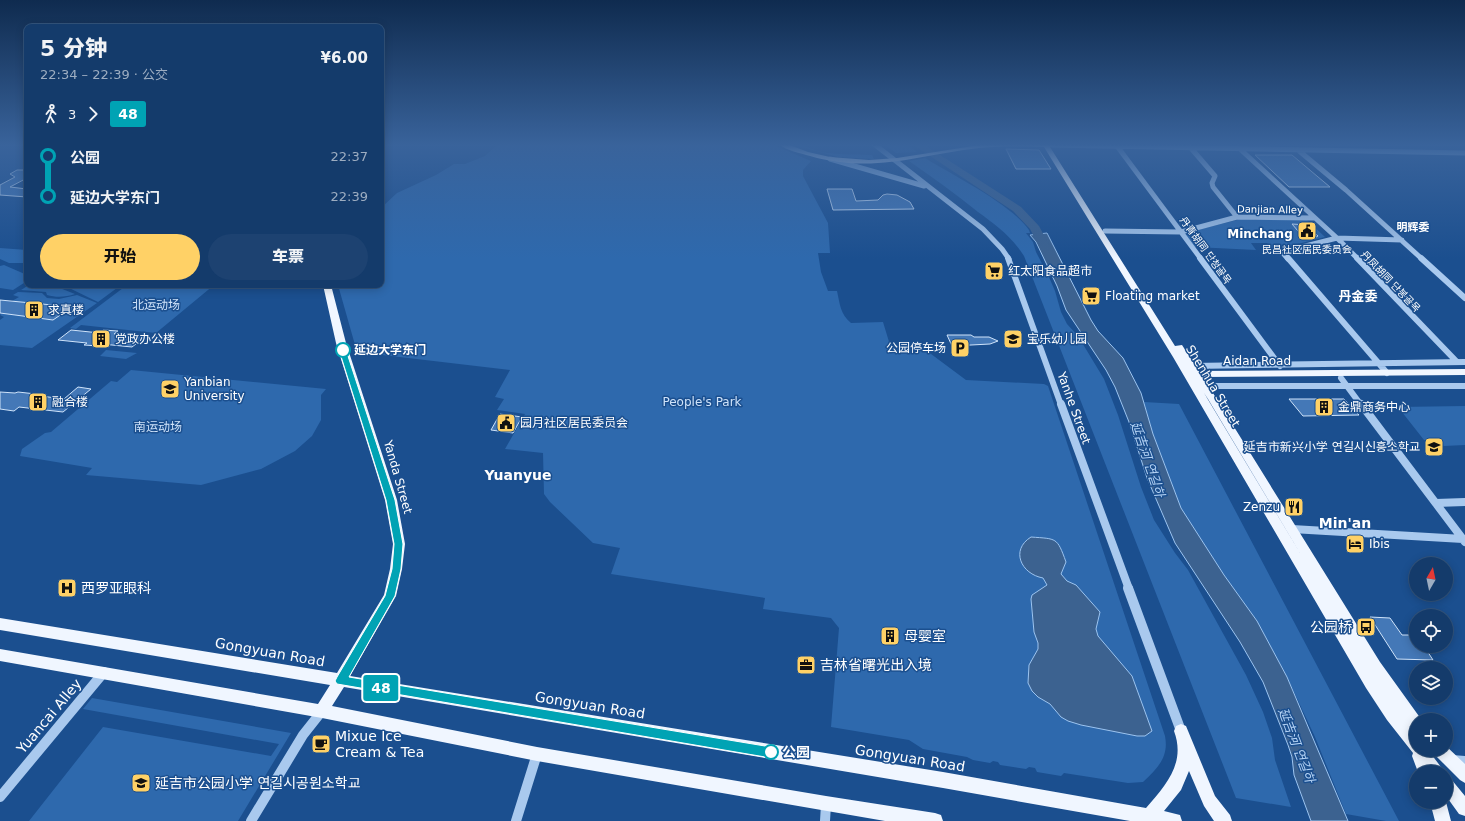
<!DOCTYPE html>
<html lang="zh">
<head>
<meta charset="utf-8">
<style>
  :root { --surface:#143b6b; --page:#1d4271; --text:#f1f3f6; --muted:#9dadc1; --line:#33557e; --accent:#ffd166 }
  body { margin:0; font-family:"DejaVu Sans","Noto Sans SC","Noto Sans KR",sans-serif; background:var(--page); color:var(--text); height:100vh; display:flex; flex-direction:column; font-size:15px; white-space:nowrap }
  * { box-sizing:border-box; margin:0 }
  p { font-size:13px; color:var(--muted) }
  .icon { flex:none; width:22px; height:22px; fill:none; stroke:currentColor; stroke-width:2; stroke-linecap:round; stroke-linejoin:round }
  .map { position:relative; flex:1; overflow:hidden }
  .drawer { position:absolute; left:24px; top:24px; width:360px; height:264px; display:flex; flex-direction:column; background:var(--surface); border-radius:8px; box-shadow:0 2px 10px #0003,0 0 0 1px var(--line) }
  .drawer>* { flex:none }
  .badge { padding:0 8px; border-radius:3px; font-size:14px; line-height:26px }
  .needle { width:26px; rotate:9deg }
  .tools { position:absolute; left:1409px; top:557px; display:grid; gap:8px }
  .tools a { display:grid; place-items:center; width:44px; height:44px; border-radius:50%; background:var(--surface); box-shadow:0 2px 10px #0003,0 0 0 1px var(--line); font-size:20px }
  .map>.badge { position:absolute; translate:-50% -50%; box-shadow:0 0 0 2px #fff }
  .legs { display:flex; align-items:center; gap:6px; height:44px; padding:0 16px; font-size:13px }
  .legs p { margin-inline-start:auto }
  .headline { display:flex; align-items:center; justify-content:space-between; height:68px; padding:0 16px }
  h1 { font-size:22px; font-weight:800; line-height:30px }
  .button { display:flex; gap:8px; margin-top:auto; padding:8px 16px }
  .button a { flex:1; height:46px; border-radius:24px; background:var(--accent); color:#111; font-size:16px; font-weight:800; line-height:46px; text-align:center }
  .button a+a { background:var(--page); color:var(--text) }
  ul { padding:0 16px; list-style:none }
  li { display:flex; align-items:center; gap:14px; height:40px; font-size:15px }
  li i { display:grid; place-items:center; width:6px; height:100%; margin:0 5px; background:currentColor }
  li i::after { content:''; width:10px; height:10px; margin:-5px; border:3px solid; border-radius:50%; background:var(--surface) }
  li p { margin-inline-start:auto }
  li:first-child i { background:linear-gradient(#0000 50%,currentColor 0) }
  li:last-child i { background:linear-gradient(currentColor 50%,#0000 0) }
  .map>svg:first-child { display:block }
  .green { fill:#2e69ad }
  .water { fill:#3c6290; stroke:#9cc4f0 }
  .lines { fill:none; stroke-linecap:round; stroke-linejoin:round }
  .river { fill:#3c6290; fill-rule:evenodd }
  .building { fill:#4478b7; stroke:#cfe3fa }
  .minor-far3 { stroke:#a9c9ee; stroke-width:5 }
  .minor-far2 { stroke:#a9c9ee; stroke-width:6 }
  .minor-far1 { stroke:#a9c9ee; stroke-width:8 }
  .minor { stroke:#a9c9ee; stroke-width:10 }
  .major { fill:#f0f6ff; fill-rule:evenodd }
  .line-1 { fill:#00a3b4; stroke:#fff }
  .stop-1-dot { fill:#fff; stroke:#00a3b4; stroke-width:2 }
  .labels { text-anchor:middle; stroke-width:3; stroke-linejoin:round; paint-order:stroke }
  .far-street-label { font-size:10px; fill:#fff; stroke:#1b4f8f }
  .far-poi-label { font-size:10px; fill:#fff; stroke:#1b4f8f }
  .far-neighbourhood-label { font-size:11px; font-weight:bold; fill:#fff; stroke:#1b4f8f }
  .far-quarter-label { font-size:12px; font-weight:bold; fill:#fff; stroke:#1b4f8f }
  .poi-label { font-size:12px; fill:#fff; stroke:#1b4f8f; text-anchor:start }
  .park-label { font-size:12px; fill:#cfe3fa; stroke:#1b4f8f }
  .stop-label { font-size:12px; font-weight:bold; fill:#fff; stroke:#1b4f8f; text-anchor:start }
  .street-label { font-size:12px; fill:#fff; stroke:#1b4f8f }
  .neighbourhood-label { font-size:13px; font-weight:bold; fill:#fff; stroke:#1b4f8f }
  .water-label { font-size:13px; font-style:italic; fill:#b5d3f5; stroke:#1b4f8f }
  .quarter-label { font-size:14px; font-weight:bold; fill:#fff; stroke:#1b4f8f }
  .near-poi-label { font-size:14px; fill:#fff; stroke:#1b4f8f; text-anchor:start }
  .near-street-label { font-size:14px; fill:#fff; stroke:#1b4f8f }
  .near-stop-label { font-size:14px; font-weight:bold; fill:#fff; stroke:#1b4f8f; text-anchor:start }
</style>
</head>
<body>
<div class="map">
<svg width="1465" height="821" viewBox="0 0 1465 821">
  <rect width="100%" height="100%" fill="#1b4f8f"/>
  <path class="green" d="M498,144H771L811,161L803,170V176L828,223L830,253H818L821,272L828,291H837C840,304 840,314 851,323L883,322L890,345H911L927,351L966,380L1044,384L1048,386L1165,736C1169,757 1158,768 1143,782L1128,783L1064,773L1061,776L1037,772L1035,768L1029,767L1026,769L1000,765L998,762L993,761L990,763L973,760L967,757L923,749L909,740L831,727L839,628L831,618L763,609L765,598L611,574L620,548L593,543L550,502L544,494L543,453L505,449L525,414L497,410L504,399L495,397L510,370L357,352L338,285H381V208L397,193L436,175L454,164H465L485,156Z
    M791,144C803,144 810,149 821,152C837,155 855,154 872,155L874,159L838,157Z
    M884,144H906L917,152L896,153Z
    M925,158C954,176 1011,204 1029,230L1030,233H1026L1033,242L1036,252L1049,277L1055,291L1061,312L1067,324L1078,336L1104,379L1118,415L1141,487L1154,520L1175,553L1188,570L1246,675L1263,712L1272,738L1275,760L1291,807L1236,798L1024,256C1012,237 996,225 978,212C956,194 932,177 909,161Z
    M1245,218L1306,219L1325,237L1274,250L1267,243H1251L1256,250L1195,247L1186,235L1189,232Z
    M0,248L27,250V263H9L0,259Z
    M4,265L27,275V281L13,290L0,288V266Z
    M29,285H52L75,294C66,297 57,298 47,295L46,292L21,290Z
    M67,285H121L98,302L65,286Z
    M127,285H214L156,333L81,325L76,329L70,328Z
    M18,292L42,293L47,298L59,299L77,295L97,303L32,348L0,345V320L4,317L0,315L2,313L53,320L71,307L12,301L19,297L13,295Z
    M106,350L137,353L126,359L100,356Z
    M131,370L326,389L321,395V420L312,436L295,451L261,469L201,485L86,475L92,468L20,456L22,449L45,433L51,432L111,381L117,382Z
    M1144,402L1179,404L1399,821H1386L1346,814L1315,737L1287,677L1257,621L1224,575L1181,508L1153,434Z
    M1465,406V445L1444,446L1424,440L1398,407Z
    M92,698L291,733L238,821H29L103,727L271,756L279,744L83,709Z"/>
  <path class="water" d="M1047,233L1091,320L1098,331L1123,358L1141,393L1153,434L1181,508L1224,575L1257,621L1287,677L1348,821H1311L1294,775L1292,757L1288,745L1263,682L1240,642L1175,543L1147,478L1129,422L1115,387L1106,370L1066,310L1057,286L1036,242L1030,235Z
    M1031,537C1057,539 1057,537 1066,562L1061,574L1067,581L1076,585L1100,612L1096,629L1098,636L1132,676L1152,731L1145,736H1137L1081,725L1068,721L1061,717L1050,704L1038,697L1032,691L1028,683L1029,665L1038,649V643L1034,632L1031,599L1032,595L1047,585L1043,578C1021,574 1010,550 1031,537Z"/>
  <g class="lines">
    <path class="river" d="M912,144H923L1021,207L1039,226L1053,252L1051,254H1043L1030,229L1013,211Z"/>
  </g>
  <path class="building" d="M1006,149L1039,150L1051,169H1016Z
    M1255,155H1292L1330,187H1289Z
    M17,170H27V178L10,187L27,189V197L0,195V185L15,177L10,174Z
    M827,189H852L856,201L878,200L883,195L887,194L897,195L910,202L914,209L833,210Z
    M1292,224L1307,225L1318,236L1314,238H1304Z
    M0,300L63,306L72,307L53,320L0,313Z
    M71,330L100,333L103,330L118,331L114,334L145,337L132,347L102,344L99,346L84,345L87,343L58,340Z
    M947,335H971L974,337H989L998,341L990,344L952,346Z
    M78,387L91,389L63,412L19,407L14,411L0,409V392L15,393L18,392L36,394L33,395L64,399Z
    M1289,399H1344L1359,415L1303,416Z
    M500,414L522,417L513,433L491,430Z
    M1370,617L1390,618L1402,635H1410L1416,646H1424L1433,660L1397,659Z"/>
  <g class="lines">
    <path class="minor-far3" d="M874,144L983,229L1002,249L1009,259
      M1052,145L1465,153
      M1117,146L1201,259
      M1190,147L1215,176L1212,183L1213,187L1237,217
      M1240,149L1337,238L1358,259
      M1298,150L1346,190L1422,259
      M830,159L924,186
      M1105,231L1181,232L1237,217L1315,218
      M1288,259L1282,252L1337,238L1402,240"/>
    <path class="minor-far2" d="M1008,258L1061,405
      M1200,258L1280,366
      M1288,258L1387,373
      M1357,258L1457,362
      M1421,258L1465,298
      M1189,370L1192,366L1465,362
      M1341,378L1361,405
      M1200,383L1205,386H1465"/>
    <path class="minor-far1" d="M1061,404L1129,589
      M1361,404L1465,542
      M1436,503L1465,502
      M1292,529L1463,539"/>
    <path class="minor" d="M1128,588L1181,731
      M1452,760L1465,761
      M0,797L104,672
      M251,821L303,735L322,711
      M516,821L537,754
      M825,821L826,804"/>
    <path class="major" d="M779,144H787L808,152L830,157L869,160L897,158L986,144H1054V146L1050,147L1175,346L1182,345L1199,371L1465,369V375L1203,377L1380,662L1421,719L1416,720V731L1411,729L1416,735V750H1428L1441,767L1444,772H1418L1412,756L1413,753L1387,720L1366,688L1173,357L1044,147C1022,146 1001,146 979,148C918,155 873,174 810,156C800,153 787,151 779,144ZM1204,393L1208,399L1303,558Z
      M323,285H331L346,343L397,500L405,544L402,569L396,596L350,676L943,772L1146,808C1166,785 1186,763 1174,731L1176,726L1181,724L1186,726L1215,796L1230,815L1232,821H1214L1204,806L1189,771L1181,790L1164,811L1180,815L1182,821H1130L943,788L344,687L332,706L537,747L826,796L935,813L941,815L943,821H885L537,761L322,718L0,661V649L318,704L330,685L0,630V618L337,673L384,595L390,569L393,544L385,500L336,343Z
      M1446,746L1465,764V783L1460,780L1435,755L1433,750H1446Z
      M1446,776L1451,779L1465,796V816L1459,814L1446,796Z
      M1430,802H1446L1451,821H1435Z"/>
  </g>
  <linearGradient id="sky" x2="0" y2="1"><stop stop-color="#0f2b4f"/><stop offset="0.56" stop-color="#39639b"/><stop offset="1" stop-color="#39639b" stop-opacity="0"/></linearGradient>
  <rect width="1465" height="259" fill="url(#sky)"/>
  <path class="line-1" d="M340,348H345L346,350L395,500L403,544L401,569L395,596L349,677L771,747L775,748L777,752L775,756L771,758L337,684L335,681L337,677L385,596L392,569L394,544L386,500L339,350Z"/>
  <defs>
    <symbol id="civic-square" viewBox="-11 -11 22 22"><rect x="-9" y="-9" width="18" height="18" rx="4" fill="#ffd166" stroke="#1b4f8f"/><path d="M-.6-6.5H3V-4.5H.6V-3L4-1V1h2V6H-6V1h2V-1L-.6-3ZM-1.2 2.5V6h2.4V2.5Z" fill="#111"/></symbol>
    <symbol id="supermarket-square" viewBox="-11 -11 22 22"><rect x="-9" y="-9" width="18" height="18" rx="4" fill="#ffd166" stroke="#1b4f8f"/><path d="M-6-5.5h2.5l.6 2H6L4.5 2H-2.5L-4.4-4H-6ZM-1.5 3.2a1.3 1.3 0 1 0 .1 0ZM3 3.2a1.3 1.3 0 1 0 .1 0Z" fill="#111"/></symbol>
    <symbol id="building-square" viewBox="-11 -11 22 22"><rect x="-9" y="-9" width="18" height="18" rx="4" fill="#ffd166" stroke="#1b4f8f"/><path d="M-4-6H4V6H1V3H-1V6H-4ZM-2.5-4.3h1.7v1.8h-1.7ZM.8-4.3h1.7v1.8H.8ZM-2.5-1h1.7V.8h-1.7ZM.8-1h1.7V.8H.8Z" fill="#111"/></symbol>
    <symbol id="school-square" viewBox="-11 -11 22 22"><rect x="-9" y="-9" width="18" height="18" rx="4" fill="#ffd166" stroke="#1b4f8f"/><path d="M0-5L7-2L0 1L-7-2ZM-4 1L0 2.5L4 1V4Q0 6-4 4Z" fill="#111"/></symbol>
    <symbol id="parking-square" viewBox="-11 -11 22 22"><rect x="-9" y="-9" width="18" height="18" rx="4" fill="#ffd166" stroke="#1b4f8f"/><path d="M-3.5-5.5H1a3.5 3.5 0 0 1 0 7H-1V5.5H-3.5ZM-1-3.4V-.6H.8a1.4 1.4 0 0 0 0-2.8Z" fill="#111"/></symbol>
    <symbol id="university-square" viewBox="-11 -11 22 22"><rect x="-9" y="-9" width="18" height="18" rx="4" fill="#ffd166" stroke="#1b4f8f"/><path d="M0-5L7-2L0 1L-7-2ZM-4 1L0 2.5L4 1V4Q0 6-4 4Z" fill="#111"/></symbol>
    <symbol id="restaurant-square" viewBox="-11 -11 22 22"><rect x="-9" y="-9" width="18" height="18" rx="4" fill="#ffd166" stroke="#1b4f8f"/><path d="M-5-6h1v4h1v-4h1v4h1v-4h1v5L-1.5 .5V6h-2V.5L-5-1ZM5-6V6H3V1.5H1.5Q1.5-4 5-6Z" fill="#111"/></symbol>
    <symbol id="hotel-square" viewBox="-11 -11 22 22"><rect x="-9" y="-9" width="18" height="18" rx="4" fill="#ffd166" stroke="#1b4f8f"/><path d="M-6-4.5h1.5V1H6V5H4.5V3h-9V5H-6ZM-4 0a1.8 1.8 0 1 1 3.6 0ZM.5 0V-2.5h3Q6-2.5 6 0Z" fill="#111"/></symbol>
    <symbol id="hospital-square" viewBox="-11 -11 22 22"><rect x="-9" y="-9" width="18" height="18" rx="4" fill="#ffd166" stroke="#1b4f8f"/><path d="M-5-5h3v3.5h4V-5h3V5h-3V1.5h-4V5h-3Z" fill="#111"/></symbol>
    <symbol id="bus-square" viewBox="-11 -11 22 22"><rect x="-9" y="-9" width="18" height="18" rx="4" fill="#ffd166" stroke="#1b4f8f"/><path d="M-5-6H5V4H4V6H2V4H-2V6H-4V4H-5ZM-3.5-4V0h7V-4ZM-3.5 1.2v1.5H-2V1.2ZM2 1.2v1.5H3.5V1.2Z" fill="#111"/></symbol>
    <symbol id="office-square" viewBox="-11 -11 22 22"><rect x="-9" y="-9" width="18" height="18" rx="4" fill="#ffd166" stroke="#1b4f8f"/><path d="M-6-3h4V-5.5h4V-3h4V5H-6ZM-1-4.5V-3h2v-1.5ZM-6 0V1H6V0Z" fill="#111"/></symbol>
    <symbol id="cafe-square" viewBox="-11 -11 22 22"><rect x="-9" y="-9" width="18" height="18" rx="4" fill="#ffd166" stroke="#1b4f8f"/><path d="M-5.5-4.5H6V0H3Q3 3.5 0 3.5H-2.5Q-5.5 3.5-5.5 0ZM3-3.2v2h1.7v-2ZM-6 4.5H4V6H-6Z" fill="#111"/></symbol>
  </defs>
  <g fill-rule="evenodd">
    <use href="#civic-square" x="1296" y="220" width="22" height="22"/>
    <use href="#supermarket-square" x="983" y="260" width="22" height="22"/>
    <use href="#supermarket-square" x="1080" y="285" width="22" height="22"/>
    <use href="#building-square" x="23" y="299" width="22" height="22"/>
    <use href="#building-square" x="90" y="328" width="22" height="22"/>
    <use href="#school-square" x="1002" y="328" width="22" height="22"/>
    <use href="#parking-square" x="949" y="337" width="22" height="22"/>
    <use href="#university-square" x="159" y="378" width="22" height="22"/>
    <use href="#building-square" x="27" y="391" width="22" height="22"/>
    <use href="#building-square" x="1313" y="396" width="22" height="22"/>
    <use href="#civic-square" x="495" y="412" width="22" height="22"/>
    <use href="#school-square" x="1423" y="436" width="22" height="22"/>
    <use href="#restaurant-square" x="1283" y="496" width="22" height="22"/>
    <use href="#hotel-square" x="1344" y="533" width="22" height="22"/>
    <use href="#hospital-square" x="56" y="577" width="22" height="22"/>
    <use href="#bus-square" x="1355" y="616" width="22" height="22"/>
    <use href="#building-square" x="879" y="625" width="22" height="22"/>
    <use href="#office-square" x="795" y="654" width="22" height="22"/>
    <use href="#cafe-square" x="310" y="733" width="22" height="22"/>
    <use href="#school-square" x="130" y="772" width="22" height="22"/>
  </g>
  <g class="stop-1-dot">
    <circle cx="343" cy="350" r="7"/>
    <circle cx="771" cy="752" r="7"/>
  </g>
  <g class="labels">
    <g class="far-street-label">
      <text transform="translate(1270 209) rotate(1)" y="4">Danjian Alley</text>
      <text transform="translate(1206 250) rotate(54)" y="4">丹青胡同 단청골목</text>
      <text transform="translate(1391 281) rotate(46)" y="4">丹凤胡同 단봉골목</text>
    </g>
    <g class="far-poi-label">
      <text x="1307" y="253">民昌社区居民委员会</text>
    </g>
    <g class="far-neighbourhood-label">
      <text x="1413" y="231">明辉委</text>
    </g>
    <g class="far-quarter-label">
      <text x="1260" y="238">Minchang</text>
    </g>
    <g class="poi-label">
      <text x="1008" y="275">红太阳食品超市</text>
      <text x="1105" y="300">Floating market</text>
      <text x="48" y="314">求真楼</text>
      <text x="115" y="343">党政办公楼</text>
      <text x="1027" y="343">宝乐幼儿园</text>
      <text x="946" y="352" text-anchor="end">公园停车场</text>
      <text x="184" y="386">Yanbian<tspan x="184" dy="14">University</tspan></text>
      <text x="52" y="406">融合楼</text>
      <text x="1338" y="411">金鼎商务中心</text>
      <text x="520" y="427">园月社区居民委员会</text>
      <text x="1420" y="451" text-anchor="end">延吉市新兴小学 연길시신흥소학교</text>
      <text x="1280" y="511" text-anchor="end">Zenzu</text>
      <text x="1369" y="548">Ibis</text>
    </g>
    <g class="park-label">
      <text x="156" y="309">北运动场</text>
      <text x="702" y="406">People's Park</text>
      <text x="158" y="431">南运动场</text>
    </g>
    <g class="stop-label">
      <text x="354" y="354">延边大学东门</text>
    </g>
    <g class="street-label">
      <text x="1257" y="365">Aidan Road</text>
      <text transform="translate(1213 386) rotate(59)" y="4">Shenhua Street</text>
      <text transform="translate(1074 408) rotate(70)" y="4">Yanhe Street</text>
      <text transform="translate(398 477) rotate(74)" y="4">Yanda Street</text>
    </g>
    <g class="neighbourhood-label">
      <text x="1358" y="301">丹金委</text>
    </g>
    <g class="water-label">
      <text transform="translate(1148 459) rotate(71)" y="5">延吉河 연길하</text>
      <text transform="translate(1297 745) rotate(69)" y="5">延吉河 연길하</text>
    </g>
    <g class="quarter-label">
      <text x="518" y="480">Yuanyue</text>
      <text x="1345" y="528">Min'an</text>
    </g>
    <g class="near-poi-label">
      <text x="81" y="593">西罗亚眼科</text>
      <text x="1352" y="632" text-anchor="end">公园桥</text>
      <text x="904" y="641">母婴室</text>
      <text x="820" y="670">吉林省曙光出入境</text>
      <text x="335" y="741">Mixue Ice<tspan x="335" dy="16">Cream &amp; Tea</tspan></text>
      <text x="155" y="788">延吉市公园小学 연길시공원소학교</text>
    </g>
    <g class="near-street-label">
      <text transform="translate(270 652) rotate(10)" y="5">Gongyuan Road</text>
      <text transform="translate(590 705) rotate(9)" y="5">Gongyuan Road</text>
      <text transform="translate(49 716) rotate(-50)" y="5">Yuancai Alley</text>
      <text transform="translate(910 758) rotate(9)" y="5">Gongyuan Road</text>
    </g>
    <g class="near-stop-label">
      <text x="782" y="757">公园</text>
    </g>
  </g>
</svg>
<div class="tools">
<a><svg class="needle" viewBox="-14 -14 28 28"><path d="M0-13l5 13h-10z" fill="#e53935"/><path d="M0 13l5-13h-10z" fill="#9dadc1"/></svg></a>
<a><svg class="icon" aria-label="locate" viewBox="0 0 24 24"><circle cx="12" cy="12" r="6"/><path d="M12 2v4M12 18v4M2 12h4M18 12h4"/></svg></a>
<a><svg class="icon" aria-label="layers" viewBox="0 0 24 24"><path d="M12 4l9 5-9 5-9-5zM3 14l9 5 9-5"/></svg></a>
<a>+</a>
<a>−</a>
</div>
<b class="badge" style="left:381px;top:688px;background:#00a3b4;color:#fff">48</b>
<section class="drawer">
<div class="headline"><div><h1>5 分钟</h1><p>22:34 – 22:39 · 公交</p></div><b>¥6.00</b></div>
<div class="legs"><svg class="icon" aria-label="walk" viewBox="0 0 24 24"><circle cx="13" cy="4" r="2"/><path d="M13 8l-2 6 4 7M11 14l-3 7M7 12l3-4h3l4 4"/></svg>3<svg class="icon" aria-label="forward" viewBox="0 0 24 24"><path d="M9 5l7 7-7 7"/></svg><b class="badge" style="background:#00a3b4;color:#fff">48</b></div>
<ul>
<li><i style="color:#00a3b4"></i><b>公园</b><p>22:37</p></li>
<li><i style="color:#00a3b4"></i><b>延边大学东门</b><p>22:39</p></li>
</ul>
<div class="button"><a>开始</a><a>车票</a></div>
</section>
</div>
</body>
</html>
